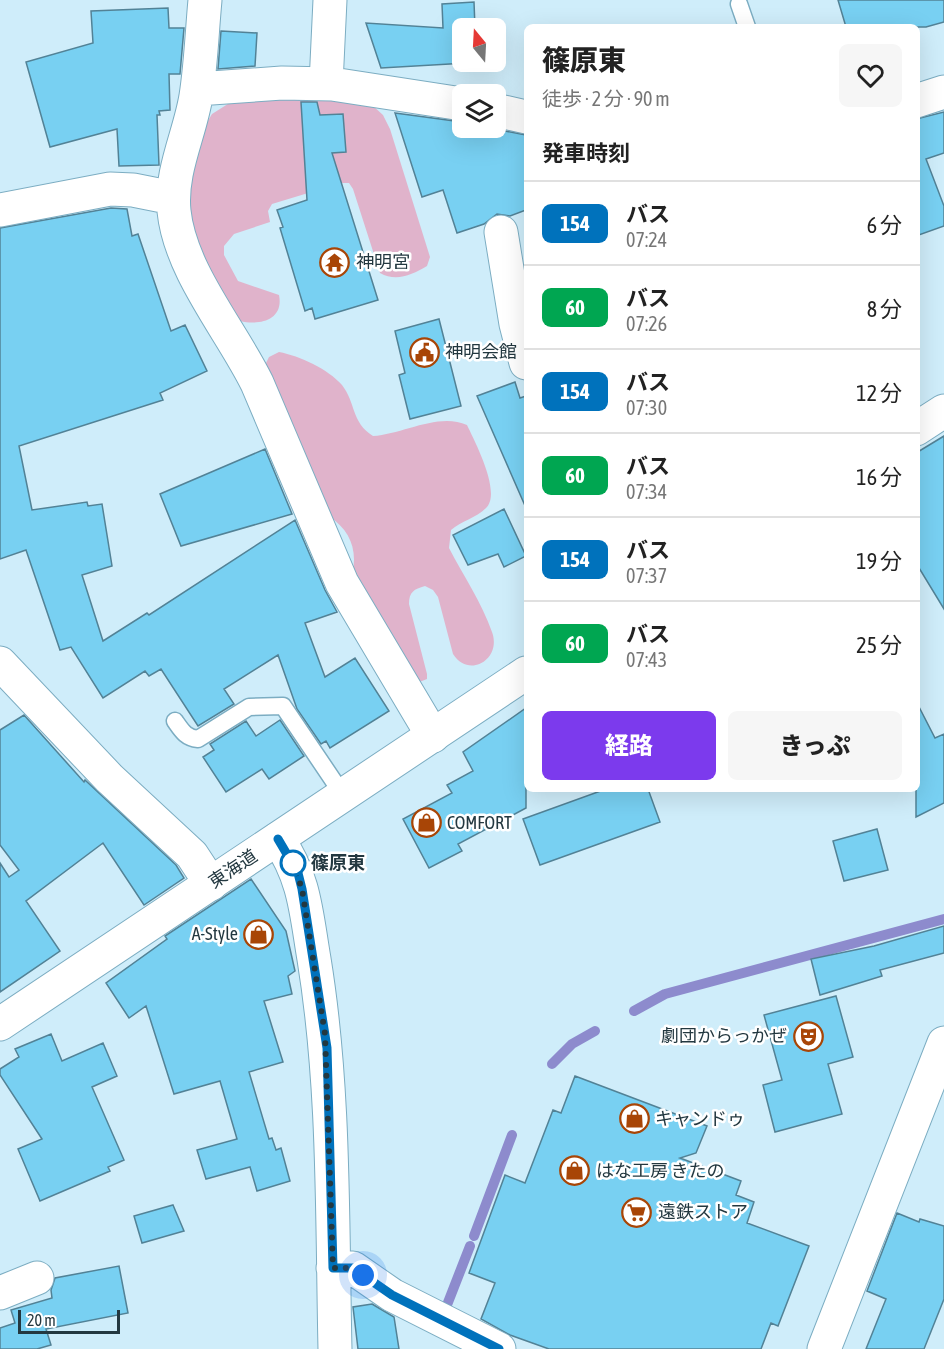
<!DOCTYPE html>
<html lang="ja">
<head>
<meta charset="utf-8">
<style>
  :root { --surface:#fff; --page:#f6f6f6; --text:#222; --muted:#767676; --line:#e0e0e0; --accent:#7c3aed }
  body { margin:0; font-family:"Asap Condensed","Noto Sans JP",sans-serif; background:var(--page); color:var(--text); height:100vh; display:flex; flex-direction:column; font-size:22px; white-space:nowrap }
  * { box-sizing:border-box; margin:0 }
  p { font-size:20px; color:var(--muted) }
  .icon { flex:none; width:33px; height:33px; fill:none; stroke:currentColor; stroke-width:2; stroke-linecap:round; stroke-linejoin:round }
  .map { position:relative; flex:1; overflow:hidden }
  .drawer { position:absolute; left:524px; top:24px; width:396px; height:768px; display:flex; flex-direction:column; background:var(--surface); border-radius:9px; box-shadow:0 6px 24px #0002 }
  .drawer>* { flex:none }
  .badge { padding:0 12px; border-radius:9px; font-size:21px; line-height:39px }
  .needle { width:39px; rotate:342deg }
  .tools { position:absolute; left:452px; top:18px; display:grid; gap:12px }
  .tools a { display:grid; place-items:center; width:54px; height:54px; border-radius:9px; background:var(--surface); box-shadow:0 6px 24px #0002; font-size:30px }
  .scale { position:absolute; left:18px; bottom:15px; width:102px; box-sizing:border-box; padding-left:6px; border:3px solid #233840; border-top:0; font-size:16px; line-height:21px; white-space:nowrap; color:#233840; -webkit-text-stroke:4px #fff; paint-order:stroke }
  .you { position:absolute; width:30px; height:30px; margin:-15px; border:4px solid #fff; border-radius:50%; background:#1a73e8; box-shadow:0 0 0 9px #1a73e833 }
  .map>.badge { position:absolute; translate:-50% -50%; box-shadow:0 0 0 3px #fff }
  h2 { padding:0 18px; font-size:22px; line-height:54px }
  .round { display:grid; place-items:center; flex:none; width:63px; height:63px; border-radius:9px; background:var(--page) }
  .headline { display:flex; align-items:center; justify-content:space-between; height:102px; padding:0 18px }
  h1 { font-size:28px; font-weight:800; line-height:45px }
  .button { display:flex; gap:12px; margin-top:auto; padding:12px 18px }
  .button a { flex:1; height:69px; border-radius:9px; background:var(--accent); color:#fff; font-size:24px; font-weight:800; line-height:69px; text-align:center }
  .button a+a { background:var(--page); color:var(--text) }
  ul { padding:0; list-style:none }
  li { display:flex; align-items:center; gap:18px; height:84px; padding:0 18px; border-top:2px solid var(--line) }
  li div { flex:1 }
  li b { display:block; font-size:22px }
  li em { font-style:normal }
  li .badge { min-width:66px; font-weight:700; text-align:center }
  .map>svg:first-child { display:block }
  .green { fill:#e0b3cb }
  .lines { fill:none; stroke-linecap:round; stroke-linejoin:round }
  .stream { stroke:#8d8bcd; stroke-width:10 }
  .building { fill:#78d0f2; stroke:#528296; stroke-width:1.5 }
  .service-casing { stroke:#7cadc2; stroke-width:19 }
  .minor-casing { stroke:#7cadc2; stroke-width:35 }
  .secondary-casing { stroke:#7cadc2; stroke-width:35 }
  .service { stroke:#fff; stroke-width:16 }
  .minor { stroke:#fff; stroke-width:33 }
  .secondary { stroke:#fff; stroke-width:33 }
  .line-casing { stroke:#fff; stroke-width:14 }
  .line { stroke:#0072bc; stroke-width:9 }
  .walk { stroke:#233840; stroke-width:6; stroke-dasharray:0 10.8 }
  .stop-dot { fill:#fff; stroke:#0072bc; stroke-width:3 }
  .labels { text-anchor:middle; stroke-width:5; stroke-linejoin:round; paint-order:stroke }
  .poi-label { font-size:18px; fill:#233840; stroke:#fff; text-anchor:start }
  .stop-label { font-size:18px; font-weight:bold; fill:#233840; stroke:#fff; text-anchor:start }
  .street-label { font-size:18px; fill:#233840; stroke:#fff }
</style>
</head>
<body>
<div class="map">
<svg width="944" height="1349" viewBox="0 0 944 1349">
  <rect width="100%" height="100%" fill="#cfedfa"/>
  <path class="green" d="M307,96L372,105L383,115L390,129L430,257L427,266C412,275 396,282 380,273L353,189L349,183H341L272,204L268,211L270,222L234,234L224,246V255L238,281L279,295C284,320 260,326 240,321L226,305L191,230L186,192L203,129L212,114L231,102Z
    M279,352C300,356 328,369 342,385C356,403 351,422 373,436C403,434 439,412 467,425C475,442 502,493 486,508C476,518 461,521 451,530L449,548C463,575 482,603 492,632C502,659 469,679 453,654L438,597L433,590L425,586C414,589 409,592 409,604L427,674V679L417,683L353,571C357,547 349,530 329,516L265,365L269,357Z"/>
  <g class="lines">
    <path class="stream" d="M634,1011L665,994L944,919
      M552,1064L572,1044L595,1031
      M474,1236L512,1135
      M447,1305L470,1246"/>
  </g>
  <path class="building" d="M838,0H944V22L926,27H846Z
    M474,2L475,28H454L462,29V62L467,63L381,68L366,23L443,28L442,4Z
    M168,8L169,28H184L180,74H169L170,110L159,111L160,115H157L159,165L119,166L117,129L50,147L26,62L93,43L91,11Z
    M221,31L257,33L255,66L218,69Z
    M301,102H317L320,115L343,114L346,152L332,153L378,300L315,319L312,308L305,311L280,228L283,227L277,210L307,200Z
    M944,112V153L926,159L944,206V226L916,236V119Z
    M395,113L462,122V128H489L526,135V210L510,216L497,214L484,224L457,233L443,190L422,197Z
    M111,208L127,209L132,236L138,234L171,331L185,325L207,371L160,393L163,400L19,446L32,510L87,502L88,506L102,504L112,566L82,575L103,641L147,613L149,615L295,520L325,590L337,612L305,623L325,677L355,658L389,711L330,748L326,741L321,744L297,709L278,655L224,689L234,704L198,726L161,669L149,676L145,671L103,698L71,647L60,650L26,550L0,559V228Z
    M439,319L461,406L410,419L399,375L405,373L395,331Z
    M515,382L520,398L526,396V508L477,396Z
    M944,436V609L916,563V453Z
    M265,449L292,514L181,546L160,494Z
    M504,509L526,556L504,567L498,554L468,565L453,535Z
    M916,701L935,738L944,734V803L916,817Z
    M526,708V808L458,844L462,851L429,868L403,819L452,793L447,785L473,771L463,752Z
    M24,715L84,782L85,780L176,865L184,878L144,905L103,843L26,901L60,951L0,992V863L9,877L19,870L0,845V730Z
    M280,720L304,756L269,779L262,769L226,792L203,757L214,750L210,744L246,721L256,736Z
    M606,789H648L660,822L540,865L523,819Z
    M877,829L888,870L844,881L833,841Z
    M251,879L286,931L295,971L288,976L292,994L264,1001L283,1062L249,1072L269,1139L272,1138L276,1150L281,1148L290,1181L257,1191L250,1167L206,1179L197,1150L237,1139L220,1081L174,1094L146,1006L129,1018L106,983L167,939L165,936Z
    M944,926V953L880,970L882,976L820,995L811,959L874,946Z
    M836,996L853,1057L828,1064L842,1114L775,1132L763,1085L782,1080L764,1015Z
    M51,1034L62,1061L103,1043L117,1076L92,1087L124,1160L108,1167L110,1171L40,1201L18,1149L42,1139L0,1075V1069L19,1057L15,1049Z
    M575,1076L707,1126L696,1153L680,1158L741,1181L736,1195L754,1202L747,1223L809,1246L778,1326L771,1323L761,1349H549L510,1335L481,1319L495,1283L469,1273L505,1175L525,1183L553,1110L561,1113Z
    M173,1205L184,1231L142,1243L134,1216Z
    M897,1213L919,1222L920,1219L944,1226V1299L924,1349H866L886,1299L867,1291Z
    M119,1266L128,1313L46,1329L51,1345L37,1349H0V1328L15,1323L11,1310L52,1298L51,1290L55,1278Z
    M372,1304L394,1317L399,1349H358L353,1307Z"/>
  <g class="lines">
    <defs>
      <path id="service" d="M739,4L747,27
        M175,721C182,731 186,738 198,739L249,707L283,706L343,795"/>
      <path id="minor" d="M205,0C202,32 201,64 196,96C190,134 170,171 174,211C180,271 231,330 257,383L342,583L433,736
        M326,84L330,0
        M197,89L282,83L332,84L462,104
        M916,101L944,92
        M495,110L526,117
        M0,210L110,189L133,190L173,198
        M501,232L516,324L526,363
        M0,663L109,778L192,855L211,884
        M278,839C305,879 306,912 314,959C335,1088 332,1219 335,1349
        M333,1268H353L392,1295L499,1349
        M0,1293L37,1278
        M824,1349L944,1043"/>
      <path id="secondary" d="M916,429L944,411
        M0,1024L526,673"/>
    </defs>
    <use href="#service" class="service-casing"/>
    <use href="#minor" class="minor-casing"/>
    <use href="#secondary" class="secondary-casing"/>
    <use href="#service" class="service"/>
    <use href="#minor" class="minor"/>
    <use href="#secondary" class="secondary"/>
  </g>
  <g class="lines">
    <defs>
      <path id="line" d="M278,839L298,873L302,889L327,1048L333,1268H353L392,1295L499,1349"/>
    </defs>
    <use href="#line" class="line-casing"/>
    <use href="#line" class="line"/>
    <path class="walk" d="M293,863L291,858L302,889L325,1034L333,1268H353L363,1275"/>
  </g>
  <defs>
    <symbol id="temple-ring" viewBox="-11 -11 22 22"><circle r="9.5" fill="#fff" stroke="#a84506" stroke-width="1.5"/><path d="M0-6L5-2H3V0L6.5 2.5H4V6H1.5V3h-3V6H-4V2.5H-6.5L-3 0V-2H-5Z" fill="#a84506"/></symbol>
    <symbol id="civic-ring" viewBox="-11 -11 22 22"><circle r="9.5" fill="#fff" stroke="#a84506" stroke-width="1.5"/><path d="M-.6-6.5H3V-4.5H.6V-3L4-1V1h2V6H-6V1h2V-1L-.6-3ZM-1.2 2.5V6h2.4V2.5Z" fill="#a84506"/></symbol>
    <symbol id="shop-ring" viewBox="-11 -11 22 22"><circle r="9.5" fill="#fff" stroke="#a84506" stroke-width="1.5"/><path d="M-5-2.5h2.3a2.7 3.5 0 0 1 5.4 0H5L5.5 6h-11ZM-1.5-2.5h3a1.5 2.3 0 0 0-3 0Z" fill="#a84506"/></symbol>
    <symbol id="theatre-ring" viewBox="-11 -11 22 22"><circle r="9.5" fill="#fff" stroke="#a84506" stroke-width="1.5"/><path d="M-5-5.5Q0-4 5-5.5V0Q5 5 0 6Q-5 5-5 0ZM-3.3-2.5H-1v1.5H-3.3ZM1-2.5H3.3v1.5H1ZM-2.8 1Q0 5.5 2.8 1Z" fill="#a84506"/></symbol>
    <symbol id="supermarket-ring" viewBox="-11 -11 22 22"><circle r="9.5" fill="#fff" stroke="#a84506" stroke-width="1.5"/><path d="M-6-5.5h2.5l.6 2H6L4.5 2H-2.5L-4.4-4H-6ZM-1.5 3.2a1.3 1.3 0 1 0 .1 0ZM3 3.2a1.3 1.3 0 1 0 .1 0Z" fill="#a84506"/></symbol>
  </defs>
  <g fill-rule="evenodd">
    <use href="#temple-ring" x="318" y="246" width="33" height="33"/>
    <use href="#civic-ring" x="408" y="336" width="33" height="33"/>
    <use href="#shop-ring" x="410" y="806" width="33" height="33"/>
    <use href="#shop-ring" x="242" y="918" width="33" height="33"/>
    <use href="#theatre-ring" x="792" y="1020" width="33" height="33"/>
    <use href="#shop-ring" x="618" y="1102" width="33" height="33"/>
    <use href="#shop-ring" x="558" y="1154" width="33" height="33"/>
    <use href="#supermarket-ring" x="620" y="1196" width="33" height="33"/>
  </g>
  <circle class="stop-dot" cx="293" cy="863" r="12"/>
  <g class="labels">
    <g class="poi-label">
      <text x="356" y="268">神明宮</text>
      <text x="445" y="358">神明会館</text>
      <text x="447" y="829">COMFORT</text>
      <text x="238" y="940" text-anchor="end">A-Style</text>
      <text x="787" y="1042" text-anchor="end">劇団からっかぜ</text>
      <text x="655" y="1125">キャンドゥ</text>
      <text x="596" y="1177">はな工房 きたの</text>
      <text x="658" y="1218">遠鉄ストア</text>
    </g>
    <g class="stop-label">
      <text x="311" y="869">篠原東</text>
    </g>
    <g class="street-label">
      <text transform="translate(233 869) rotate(-34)" y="6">東海道</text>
    </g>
  </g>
</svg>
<div class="tools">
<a><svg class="needle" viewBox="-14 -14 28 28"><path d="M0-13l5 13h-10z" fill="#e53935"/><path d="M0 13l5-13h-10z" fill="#767676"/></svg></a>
<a><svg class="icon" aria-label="layers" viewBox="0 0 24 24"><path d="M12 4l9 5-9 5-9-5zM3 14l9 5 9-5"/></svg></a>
</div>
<div class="scale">20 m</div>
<div class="you" style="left:363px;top:1275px"></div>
<section class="drawer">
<div class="headline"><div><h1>篠原東</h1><p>徒歩 · 2 分 · 90 m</p></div><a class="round"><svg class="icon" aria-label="heart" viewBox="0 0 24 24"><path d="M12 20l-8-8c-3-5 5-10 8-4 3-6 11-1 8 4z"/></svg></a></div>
<h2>発車時刻</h2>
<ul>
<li><span class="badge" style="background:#0072bc;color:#fff">154</span><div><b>バス</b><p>07:24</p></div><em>6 分</em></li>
<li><span class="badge" style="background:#00a651;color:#fff">60</span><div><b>バス</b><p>07:26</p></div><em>8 分</em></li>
<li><span class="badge" style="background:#0072bc;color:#fff">154</span><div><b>バス</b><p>07:30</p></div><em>12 分</em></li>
<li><span class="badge" style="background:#00a651;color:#fff">60</span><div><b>バス</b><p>07:34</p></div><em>16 分</em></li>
<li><span class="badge" style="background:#0072bc;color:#fff">154</span><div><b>バス</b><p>07:37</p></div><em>19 分</em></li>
<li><span class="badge" style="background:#00a651;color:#fff">60</span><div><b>バス</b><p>07:43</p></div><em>25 分</em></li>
</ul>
<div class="button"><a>経路</a><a>きっぷ</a></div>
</section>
</div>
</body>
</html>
